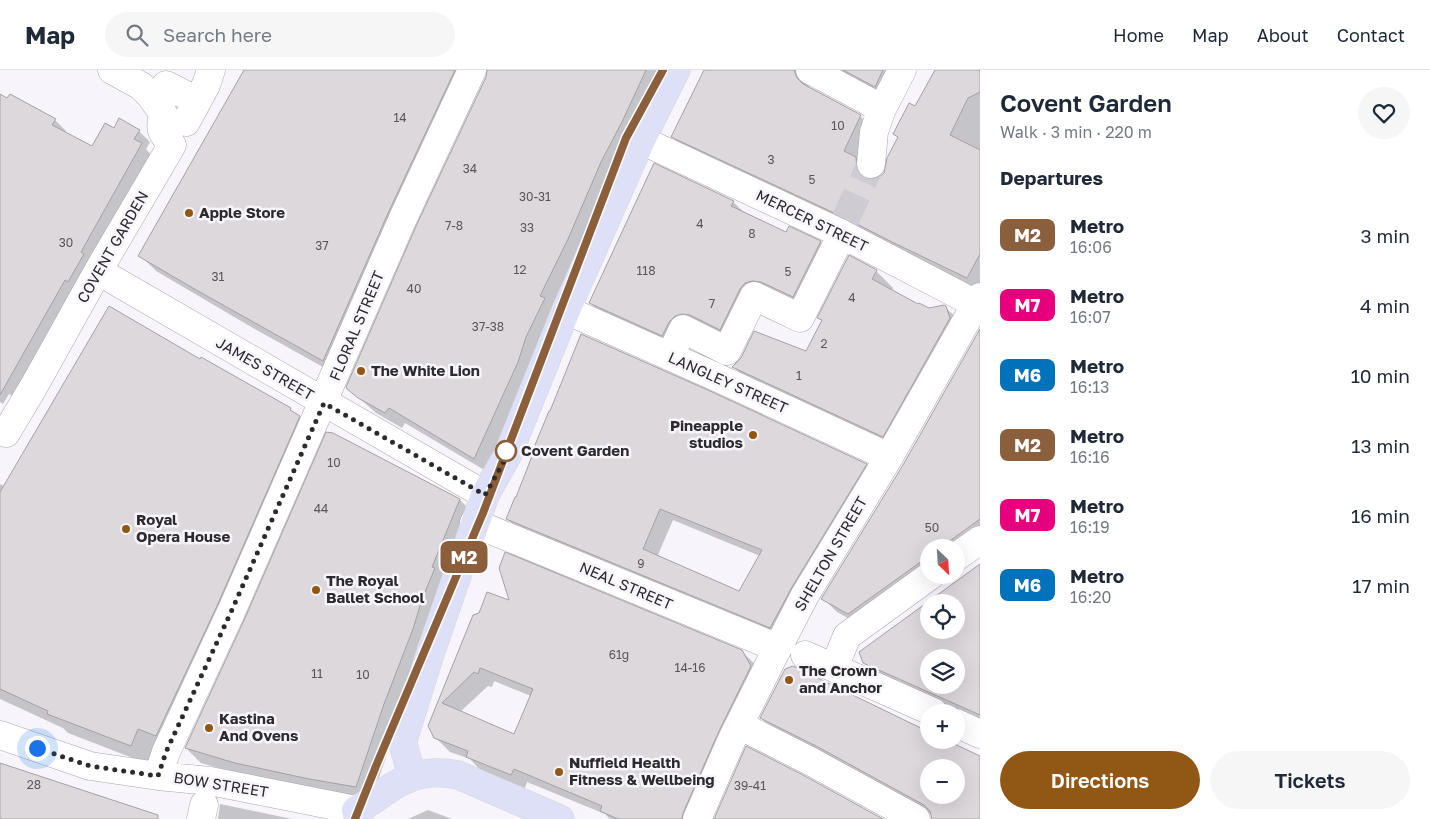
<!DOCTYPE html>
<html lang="en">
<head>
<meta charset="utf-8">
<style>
  :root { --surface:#fff; --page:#f6f6f7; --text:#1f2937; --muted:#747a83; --line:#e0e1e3; --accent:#915715 }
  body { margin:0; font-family:"Golos Text",sans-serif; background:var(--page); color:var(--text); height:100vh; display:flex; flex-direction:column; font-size:19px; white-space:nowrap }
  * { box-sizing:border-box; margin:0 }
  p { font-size:16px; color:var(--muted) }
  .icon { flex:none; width:28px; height:28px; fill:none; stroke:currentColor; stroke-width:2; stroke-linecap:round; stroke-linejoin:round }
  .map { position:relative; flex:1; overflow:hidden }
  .sheet { display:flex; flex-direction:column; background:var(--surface); width:450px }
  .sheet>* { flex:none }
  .badge { padding:0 10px; border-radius:8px; font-size:18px; line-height:32px }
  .needle { width:32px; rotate:155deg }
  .tools { position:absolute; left:920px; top:469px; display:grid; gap:10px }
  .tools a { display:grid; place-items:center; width:45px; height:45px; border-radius:50%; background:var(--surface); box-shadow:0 5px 20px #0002; font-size:25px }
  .you { position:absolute; width:25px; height:25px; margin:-12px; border:4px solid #fff; border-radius:50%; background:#1a73e8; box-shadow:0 0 0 8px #1a73e833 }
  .map>.badge { position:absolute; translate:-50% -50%; box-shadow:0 0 0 2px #fff }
  h2 { padding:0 20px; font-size:19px; line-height:45px }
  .round { display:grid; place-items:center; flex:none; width:52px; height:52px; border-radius:26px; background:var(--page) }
  .overview { display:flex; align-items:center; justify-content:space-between; height:85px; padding:0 20px }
  h1 { font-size:24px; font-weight:600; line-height:38px }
  .cta { display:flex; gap:10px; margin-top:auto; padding:10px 20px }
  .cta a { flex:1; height:58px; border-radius:30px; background:var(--accent); color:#fff; font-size:20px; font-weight:600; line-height:58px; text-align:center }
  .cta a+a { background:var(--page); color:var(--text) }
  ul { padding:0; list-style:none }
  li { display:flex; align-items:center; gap:15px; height:70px; padding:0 20px }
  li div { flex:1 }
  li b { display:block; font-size:19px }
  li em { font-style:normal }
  li .badge { min-width:55px; font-weight:700; text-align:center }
  header { display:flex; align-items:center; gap:30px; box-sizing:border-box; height:70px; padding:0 25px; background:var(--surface); border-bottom:1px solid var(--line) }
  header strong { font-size:24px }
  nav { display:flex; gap:28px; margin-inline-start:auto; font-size:18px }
  .search { width:350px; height:45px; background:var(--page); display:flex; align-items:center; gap:12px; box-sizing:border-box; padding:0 18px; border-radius:28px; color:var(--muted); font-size:19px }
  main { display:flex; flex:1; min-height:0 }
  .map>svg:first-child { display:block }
  .shadow { fill:#0003; fill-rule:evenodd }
  .building { fill:#ddd8dc; stroke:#a4a0a4; fill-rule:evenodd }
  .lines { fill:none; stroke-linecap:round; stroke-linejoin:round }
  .minor-tunnel { stroke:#ceccd2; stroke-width:28; stroke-dasharray:28 14; stroke-linecap:butt }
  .minor-casing { stroke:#a8a7ab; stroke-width:29 }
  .major-casing { stroke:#d5d4d5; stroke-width:29 }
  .minor { stroke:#fff; stroke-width:28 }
  .major { stroke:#dee0f7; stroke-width:28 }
  .line-casing { stroke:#fff; stroke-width:11 }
  .line { stroke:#8b5e3c; stroke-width:8 }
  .walk { stroke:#2b2a2c; stroke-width:5; stroke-dasharray:0 9 }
  .poi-dot { fill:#915715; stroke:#f7f5fb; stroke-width:2 }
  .stop-dot { fill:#fff; stroke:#8b5e3c; stroke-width:2.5 }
  .labels { text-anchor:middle; stroke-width:5; stroke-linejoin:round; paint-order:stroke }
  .number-label { font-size:12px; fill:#585658 }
  .poi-label { font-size:15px; font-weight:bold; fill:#2b2a2c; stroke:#f7f5fb; text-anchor:start }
  .street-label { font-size:15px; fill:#2b2a2c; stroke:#f7f5fb }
  .stop-label { font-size:15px; font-weight:bold; fill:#2b2a2c; stroke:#f7f5fb; text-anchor:start }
</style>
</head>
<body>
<header>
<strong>Map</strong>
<div class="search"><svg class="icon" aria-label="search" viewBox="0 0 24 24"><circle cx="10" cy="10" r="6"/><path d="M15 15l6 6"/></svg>Search here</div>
<nav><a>Home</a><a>Map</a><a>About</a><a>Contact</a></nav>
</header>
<main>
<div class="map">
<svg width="980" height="749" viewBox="0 0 980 749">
  <rect width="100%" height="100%" fill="#f7f5fb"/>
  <path class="shadow" d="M245,0H486L479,3L339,306L253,258L156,201L140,185Z
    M487,0H670L491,404L405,353L402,358L376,343L348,318L487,7Z
    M706,0H820L811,7L809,16V19L860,46L875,61L870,103L871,111L878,110L884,104L899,68L894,64L915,38L936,0H980V221L687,81L673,67Z
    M831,0H905L889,30Z
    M0,26L55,50L66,61L65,63L92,78L114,59L139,61L150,72L146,79L152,86L15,328L9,324L3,334L0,332Z
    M733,132L746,144L787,163L820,172L835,188L808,242L768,225L735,274L706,260L678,280L606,248L590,233Z
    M876,201L893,218L892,221L919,236L929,239L945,237L963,254L900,383L751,314L734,297L806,282L823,252L819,248Z
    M980,261V473L956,478H929V505L863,557L837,542L823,528L904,395Z
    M200,291L290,339L319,367L151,695L68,663L63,658L0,629V414L5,417Z
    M333,364L460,430L475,445L399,649L371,731L251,707L201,693L186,678Z
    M866,395L878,407L783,569L520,461L507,449ZM673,450L760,486L739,522L657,487Z
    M980,495V652L879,608L864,593L929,560H956V532H929ZM929,588H956V615H929Z
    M511,532L741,581L756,595L700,749H610L605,744L527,712L525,718L481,701L470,689L450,682L435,667L430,656L474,546ZM494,611L531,626L515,666L460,642L488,616L492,617Z
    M761,648L929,670H943L980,688V749H933L932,745L833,691L775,662ZM929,698H956V725H929Z
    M220,734L292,749H218Z
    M428,740L452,749H408Z"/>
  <path class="building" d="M244,0H455L389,141L323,291L198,221L138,186Z
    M487,0H646L622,52L601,92L568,169L540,226L545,228L526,267L518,292L474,389L389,338L385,343L358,328L347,319L346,317L417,154L486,7Z
    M704,0H794L797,8L803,14L861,45L844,81L856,87L857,101L862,107L870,110L878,108L884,103L887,88L898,67L893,64L909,33L915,36L935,0H980V22L968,28L950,65L980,80V184L967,208L892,172L845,148L671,67Z
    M843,0H883L875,17Z
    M0,24L7,28L10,24L56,49L52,55L92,76L105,53L114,58L119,48L140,60L134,69L142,73L81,182L84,184L68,212L65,210L0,325Z
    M654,93L734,131L731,136L786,162L789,156L821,171L793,227L761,212L752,211L745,213L740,219L720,260L690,245L682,244L675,246L669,252L662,266L589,233Z
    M849,185L877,200L872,209L918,234L919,233L929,238L944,235L946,236L950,248L883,367L732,297L741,288L754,261L806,281L822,250L817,248Z
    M109,236L200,289L201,287L291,338L290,340L300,346L217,536L156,666L138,659L131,676L47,644L48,641L0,619V422Z
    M980,259V449L940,478H929V486L848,544L821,529L903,395Z
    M581,264L710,321L867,394L792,517L770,558L506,449L515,427H516L536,376L535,375L549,341H550ZM660,439L762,480L739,521L643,479Z
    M326,362L333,363L460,429L432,497L435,498L422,529L413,559L384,634L356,717L309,709L235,693L185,678L245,548Z
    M505,482L742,580L751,596L719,661L683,743L682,749H618L600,741L602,736L514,699L511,705L466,687L468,681L434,668L428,656L473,545L479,543L487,522L509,530L499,498ZM480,598L533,619L514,664L442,633L474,602L478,604Z
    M980,494V645L863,593L859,582ZM929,532H956V560H929ZM929,588H956V615H929Z
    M793,596L929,662V670H946L980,686V749H932L930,741L924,735L818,677L760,648L785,599ZM929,698H956V725H929Z
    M746,676L803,705L883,749H714Z
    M0,693L158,745V749H0Z"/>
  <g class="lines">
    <path class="minor-tunnel" d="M845,150L871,94"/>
    <defs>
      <path id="minor" d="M810,0L868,31L881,41
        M166,15L197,31
        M186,52L206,15L211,0
        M641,70L838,162L980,236
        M871,94L874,62L881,41L902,0
        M98,201L485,425
        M566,240L716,307L889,387
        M670,286L683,259L727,281L754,226L800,248L842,164
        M0,360L6,363L34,316L98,201L172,75C160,60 160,61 163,43L150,25L141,16L112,0
        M474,453L778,578
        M956,487L980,470
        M805,585L933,642
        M837,599L838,588L847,566L931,505
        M956,653L980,664
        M739,655L810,691L916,749
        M0,665L90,696L158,706L210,711L356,740
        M158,706L166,682L231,542L403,148L472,0
        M201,749L204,735
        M697,749L733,667L771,591L805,525L889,387L980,227"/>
      <path id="major" d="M412,706L403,674L404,667L431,581L485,425L508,384L566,240L641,70L676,0
        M358,749L356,740C366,735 374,729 383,723C408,705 428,699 458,705L560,749"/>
    </defs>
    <use href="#minor" class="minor-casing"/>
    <use href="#major" class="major-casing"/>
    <use href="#minor" class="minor"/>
    <use href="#major" class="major"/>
  </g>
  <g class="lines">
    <defs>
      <path id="line" d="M355,749L376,696L483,443L626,68L663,0"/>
    </defs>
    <use href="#line" class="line-casing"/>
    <use href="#line" class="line"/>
    <path class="walk" d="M37,678L90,696L158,706L166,682L231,542L324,333L485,425L508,384L506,381"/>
  </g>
  <g class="poi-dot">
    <circle cx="189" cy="143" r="5"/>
    <circle cx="361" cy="301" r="5"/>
    <circle cx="753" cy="365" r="5"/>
    <circle cx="126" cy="459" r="5"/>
    <circle cx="316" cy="520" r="5"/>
    <circle cx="789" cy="610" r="5"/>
    <circle cx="209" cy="658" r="5"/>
    <circle cx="559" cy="702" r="5"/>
  </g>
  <circle class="stop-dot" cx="506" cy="381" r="10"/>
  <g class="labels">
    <g class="number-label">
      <text x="400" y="52">14</text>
      <text x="838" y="60">10</text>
      <text x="771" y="94">3</text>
      <text x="470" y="103">34</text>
      <text x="812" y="114">5</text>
      <text x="535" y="131">30-31</text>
      <text x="700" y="158">4</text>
      <text x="454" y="160">7-8</text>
      <text x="527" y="162">33</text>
      <text x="752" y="168">8</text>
      <text x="66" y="177">30</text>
      <text x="322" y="180">37</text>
      <text x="520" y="204">12</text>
      <text x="646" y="205">118</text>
      <text x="788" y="206">5</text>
      <text x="218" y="211">31</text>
      <text x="414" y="223">40</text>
      <text x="852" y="232">4</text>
      <text x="712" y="238">7</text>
      <text x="488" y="261">37-38</text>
      <text x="824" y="278">2</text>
      <text x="799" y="310">1</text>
      <text x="334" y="397">10</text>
      <text x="321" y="443">44</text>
      <text x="932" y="462">50</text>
      <text x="641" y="498">9</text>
      <text x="619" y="589">61g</text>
      <text x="690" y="602">14-16</text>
      <text x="317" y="608">11</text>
      <text x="363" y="609">10</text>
      <text x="34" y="719">28</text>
      <text x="750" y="720">39-41</text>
    </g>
    <g class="poi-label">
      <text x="199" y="148">Apple Store</text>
      <text x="371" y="306">The White Lion</text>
      <text x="743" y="361" text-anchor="end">Pineapple<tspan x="743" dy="17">studios</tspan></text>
      <text x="136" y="455">Royal<tspan x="136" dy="17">Opera House</tspan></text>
      <text x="326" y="516">The Royal<tspan x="326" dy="17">Ballet School</tspan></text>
      <text x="799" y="606">The Crown<tspan x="799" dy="17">and Anchor</tspan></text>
      <text x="219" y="654">Kastina<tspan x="219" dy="17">And Ovens</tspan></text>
      <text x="569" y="698">Nuffield Health<tspan x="569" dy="17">Fitness &amp; Wellbeing</tspan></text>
    </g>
    <g class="street-label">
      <text transform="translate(812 151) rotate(26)" y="5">MERCER STREET</text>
      <text transform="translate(113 177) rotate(-60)" y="5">COVENT GARDEN</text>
      <text transform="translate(357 256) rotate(-67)" y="5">FLORAL STREET</text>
      <text transform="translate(265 299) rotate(30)" y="5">JAMES STREET</text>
      <text transform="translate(728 313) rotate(24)" y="5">LANGLEY STREET</text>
      <text transform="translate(831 484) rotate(-60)" y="5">SHELTON STREET</text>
      <text transform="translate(626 516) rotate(23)" y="5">NEAL STREET</text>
      <text transform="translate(221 715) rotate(9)" y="5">BOW STREET</text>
    </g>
    <g class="stop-label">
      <text x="521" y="386">Covent Garden</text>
    </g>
  </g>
</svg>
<div class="tools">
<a><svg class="needle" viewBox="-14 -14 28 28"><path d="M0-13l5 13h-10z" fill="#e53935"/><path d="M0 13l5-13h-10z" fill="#747a83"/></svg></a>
<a><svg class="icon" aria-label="locate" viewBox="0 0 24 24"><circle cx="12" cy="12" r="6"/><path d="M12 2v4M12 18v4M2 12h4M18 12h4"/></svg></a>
<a><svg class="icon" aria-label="layers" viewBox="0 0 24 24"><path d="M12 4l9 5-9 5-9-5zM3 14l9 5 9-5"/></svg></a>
<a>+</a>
<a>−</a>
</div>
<div class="you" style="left:37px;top:678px"></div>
<b class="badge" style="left:464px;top:487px;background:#8b5e3c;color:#fff">M2</b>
</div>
<section class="sheet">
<div class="overview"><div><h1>Covent Garden</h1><p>Walk · 3 min · 220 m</p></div><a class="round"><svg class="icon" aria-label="heart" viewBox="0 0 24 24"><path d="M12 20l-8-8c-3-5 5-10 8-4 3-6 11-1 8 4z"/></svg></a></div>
<h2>Departures</h2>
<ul>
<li><span class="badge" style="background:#8b5e3c;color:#fff">M2</span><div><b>Metro</b><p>16:06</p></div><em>3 min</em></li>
<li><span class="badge" style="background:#e6007e;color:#fff">M7</span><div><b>Metro</b><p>16:07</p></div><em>4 min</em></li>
<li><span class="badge" style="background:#0072bc;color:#fff">M6</span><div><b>Metro</b><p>16:13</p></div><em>10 min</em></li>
<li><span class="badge" style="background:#8b5e3c;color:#fff">M2</span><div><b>Metro</b><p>16:16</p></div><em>13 min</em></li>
<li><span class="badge" style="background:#e6007e;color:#fff">M7</span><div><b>Metro</b><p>16:19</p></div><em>16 min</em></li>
<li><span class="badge" style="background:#0072bc;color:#fff">M6</span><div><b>Metro</b><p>16:20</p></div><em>17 min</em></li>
</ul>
<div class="cta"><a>Directions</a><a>Tickets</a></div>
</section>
</main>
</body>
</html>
